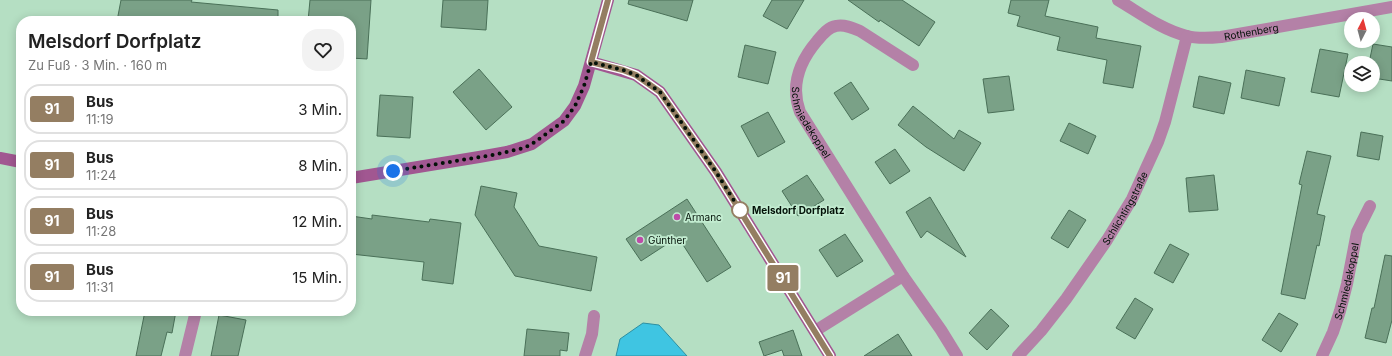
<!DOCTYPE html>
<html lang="de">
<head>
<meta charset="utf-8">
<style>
  :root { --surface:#fff; --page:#f2f2f2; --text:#222; --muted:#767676; --line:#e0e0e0 }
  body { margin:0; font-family:Inter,sans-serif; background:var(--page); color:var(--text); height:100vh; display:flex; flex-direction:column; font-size:15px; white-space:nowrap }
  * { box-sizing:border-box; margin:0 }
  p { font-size:13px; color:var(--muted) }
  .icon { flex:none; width:22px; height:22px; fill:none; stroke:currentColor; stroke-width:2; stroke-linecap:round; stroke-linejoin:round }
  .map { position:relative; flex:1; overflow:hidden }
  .sheet { position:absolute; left:16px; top:16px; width:340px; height:300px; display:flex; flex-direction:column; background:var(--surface); border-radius:16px; box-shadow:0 2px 10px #0003 }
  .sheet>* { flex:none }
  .badge { padding:0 8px; border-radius:3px; font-size:14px; line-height:26px }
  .needle { width:26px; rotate:6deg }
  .controls { position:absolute; left:1344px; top:12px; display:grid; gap:8px }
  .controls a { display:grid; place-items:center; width:36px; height:36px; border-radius:50%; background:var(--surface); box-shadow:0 2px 10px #0003; font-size:20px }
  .you { position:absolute; width:20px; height:20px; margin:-10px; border:3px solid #fff; border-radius:50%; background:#1a73e8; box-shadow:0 0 0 6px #1a73e833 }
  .map>.badge { position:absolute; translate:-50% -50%; box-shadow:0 0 0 2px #fff }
  .round { display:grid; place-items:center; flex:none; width:42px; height:42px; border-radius:16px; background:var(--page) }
  .headline { display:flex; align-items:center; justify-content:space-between; height:68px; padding:0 12px }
  h1 { font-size:19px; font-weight:600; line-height:30px }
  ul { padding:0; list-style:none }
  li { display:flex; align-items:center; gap:12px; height:50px; margin:0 8px 6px; padding:0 4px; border:2px solid var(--line); border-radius:16px }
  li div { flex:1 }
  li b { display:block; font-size:15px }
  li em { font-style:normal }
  li .badge { min-width:44px; font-weight:700; text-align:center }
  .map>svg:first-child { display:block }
  .water { fill:#3fc5e2; stroke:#2d8fa1 }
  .building { fill:#7aa187; stroke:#4a7058 }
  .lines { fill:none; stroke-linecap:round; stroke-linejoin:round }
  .street { stroke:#b481a7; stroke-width:12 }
  .secondary { stroke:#a15791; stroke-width:12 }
  .line-casing { stroke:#fff; stroke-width:9 }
  .line { stroke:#947e62; stroke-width:6 }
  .walk { stroke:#031108; stroke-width:4; stroke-dasharray:0 7.2 }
  .stop-dot { fill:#fff; stroke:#947e62; stroke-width:2 }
  .poi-dot { fill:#bd4ca8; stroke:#c2ecd0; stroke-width:1.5 }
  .labels { text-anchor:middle; stroke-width:3.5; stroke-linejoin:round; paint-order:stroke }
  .street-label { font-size:10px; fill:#031108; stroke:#c2ecd0 }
  .stop-label { font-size:10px; font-weight:bold; fill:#031108; stroke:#c2ecd0; text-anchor:start }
  .poi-label { font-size:10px; fill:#031108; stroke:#c2ecd0; text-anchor:start }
</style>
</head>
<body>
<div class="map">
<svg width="1392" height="356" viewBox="0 0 1392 356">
  <rect width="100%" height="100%" fill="#b5dfc3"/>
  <path class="water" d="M643,323L659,325L687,356H616L620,339Z"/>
  <path class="building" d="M121,0H192L191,2L278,10V21H117Z
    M310,0H371L367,59L351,58V21H308Z
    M443,0H488L486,30L441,27Z
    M629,0H693L687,21L628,4Z
    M772,0H804L787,29L763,16Z
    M848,0H902L935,22L919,46L880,20L879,22Z
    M1011,0H1049L1045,16L1098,27L1096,38L1141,46L1133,88L1103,83L1107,60L1057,50L1060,37L1017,26L1020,16L1008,13Z
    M1373,44L1392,47V81L1373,78V63H1369Z
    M745,45L776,52L768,84L738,77Z
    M1320,49L1348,54L1339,97L1311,92Z
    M479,69L512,107L486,130L453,92Z
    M1246,70L1285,78L1279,106L1241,98Z
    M1009,76L1014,110L988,113L983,79Z
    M1199,76L1231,83L1224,114L1193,107Z
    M851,82L869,109L852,120L834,93Z
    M380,95L413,97L410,138L377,136Z
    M913,106L954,139L959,130L981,143L964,171L926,147L898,125Z
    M768,112L785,142L758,157L741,126Z
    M1069,123L1096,136L1088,154L1060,141Z
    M1361,132L1383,136L1379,160L1357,156Z
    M895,149L910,171L890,184L875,162Z
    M1307,151L1331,156L1317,214L1325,216L1319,246L1317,245L1305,299L1281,294L1302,185L1299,184Z
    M807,175L824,200L798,216L782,191Z
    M1214,175L1218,210L1189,212L1186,178Z
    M481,186L517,193L514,207L539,246L597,257L591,291L515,276L475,215Z
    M930,197L966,257L927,231L921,238L906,212Z
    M687,199L731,267L707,282L678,237L641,261L626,239Z
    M1069,210L1086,220L1068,248L1051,238Z
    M372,215L429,222L430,219L461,223L453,284L422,280L424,262L351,254V216L372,219Z
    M845,234L863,261L837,277L819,250Z
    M1170,244L1189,254L1173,283L1154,273Z
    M1385,255L1392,256V320L1386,343L1365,338L1372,308H1374Z
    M1135,298L1153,309L1135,339L1116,328Z
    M991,309L1009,326L987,350L969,333Z
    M145,311H176L172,333L167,332L161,356H136Z
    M1279,313L1298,324L1281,352L1262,340Z
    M219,315L246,320L238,356H211Z
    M527,329L569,333L567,351L560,350V356H524Z
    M793,330L802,356H784L782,350L764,356L759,342Z
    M898,334L912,356H864Z"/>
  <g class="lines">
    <g class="street">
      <path id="s1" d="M1118,0C1140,13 1162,30 1187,36C1198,39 1210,38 1221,37L1392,7"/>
      <path id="s2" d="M913,65L860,31C853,28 844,24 836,26C828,27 822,35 817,41C800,61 790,85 800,112L903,276L941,330L957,356"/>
      <path d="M815,331L903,276"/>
      <path d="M185,356L196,311"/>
      <path d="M585,356L592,334L594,316"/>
      <path id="s3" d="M1018,356L1041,331L1066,299L1107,240L1132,199L1158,142L1165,122L1187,36"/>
      <path id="s4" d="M1322,356L1333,332L1340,311L1347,284L1357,232L1370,206"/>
    </g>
    <path class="secondary" d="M591,62L636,75L660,92L716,172L830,356
      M0,158L21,162
      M351,178L479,157L507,152L532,144L564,121L575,106L584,86L608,0"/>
  </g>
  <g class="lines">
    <defs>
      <path id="line" d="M608,0L591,62L623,70L636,75L660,92L716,172L830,356"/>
    </defs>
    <use href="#line" class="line-casing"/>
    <use href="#line" class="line"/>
    <path class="walk" d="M393,171L493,155L524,148L532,144L564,121L575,106L584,86L591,62L623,70L636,75L660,92L716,172L740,210"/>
  </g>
  <circle class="stop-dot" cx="740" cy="210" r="8"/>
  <g class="poi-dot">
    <circle cx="677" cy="217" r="4"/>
    <circle cx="640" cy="240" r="4"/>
  </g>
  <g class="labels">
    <g class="street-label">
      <text dy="4" stroke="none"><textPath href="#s1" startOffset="143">Rothenberg</textPath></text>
      <text dy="4" stroke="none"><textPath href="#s2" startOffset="203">Schmiedekoppel</textPath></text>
      <text dy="4" stroke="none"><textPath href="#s3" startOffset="183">Schlichtingstraße</textPath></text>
      <text dy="4" stroke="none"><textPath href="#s4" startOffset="79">Schmiedekoppel</textPath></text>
    </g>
    <g class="stop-label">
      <text x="752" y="214">Melsdorf Dorfplatz</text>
    </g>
    <g class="poi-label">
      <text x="685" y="221">Armanc</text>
      <text x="648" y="244">Günther</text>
    </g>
  </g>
</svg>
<div class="controls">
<a><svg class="needle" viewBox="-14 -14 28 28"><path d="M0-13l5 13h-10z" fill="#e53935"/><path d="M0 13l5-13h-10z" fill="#767676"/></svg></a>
<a><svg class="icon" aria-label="layers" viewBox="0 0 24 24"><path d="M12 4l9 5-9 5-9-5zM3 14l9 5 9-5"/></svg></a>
</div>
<div class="you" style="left:393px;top:171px"></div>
<b class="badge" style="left:783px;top:278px;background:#947e62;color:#fff">91</b>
<section class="sheet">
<div class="headline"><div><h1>Melsdorf Dorfplatz</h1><p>Zu Fuß · 3 Min. · 160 m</p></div><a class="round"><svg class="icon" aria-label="heart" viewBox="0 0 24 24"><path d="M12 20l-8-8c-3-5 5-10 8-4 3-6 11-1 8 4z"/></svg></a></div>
<ul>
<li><span class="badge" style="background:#947e62;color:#fff">91</span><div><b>Bus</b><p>11:19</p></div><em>3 Min.</em></li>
<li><span class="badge" style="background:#947e62;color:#fff">91</span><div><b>Bus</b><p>11:24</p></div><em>8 Min.</em></li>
<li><span class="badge" style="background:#947e62;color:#fff">91</span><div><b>Bus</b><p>11:28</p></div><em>12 Min.</em></li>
<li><span class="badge" style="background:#947e62;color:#fff">91</span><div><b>Bus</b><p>11:31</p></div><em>15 Min.</em></li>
</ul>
</section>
</div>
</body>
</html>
